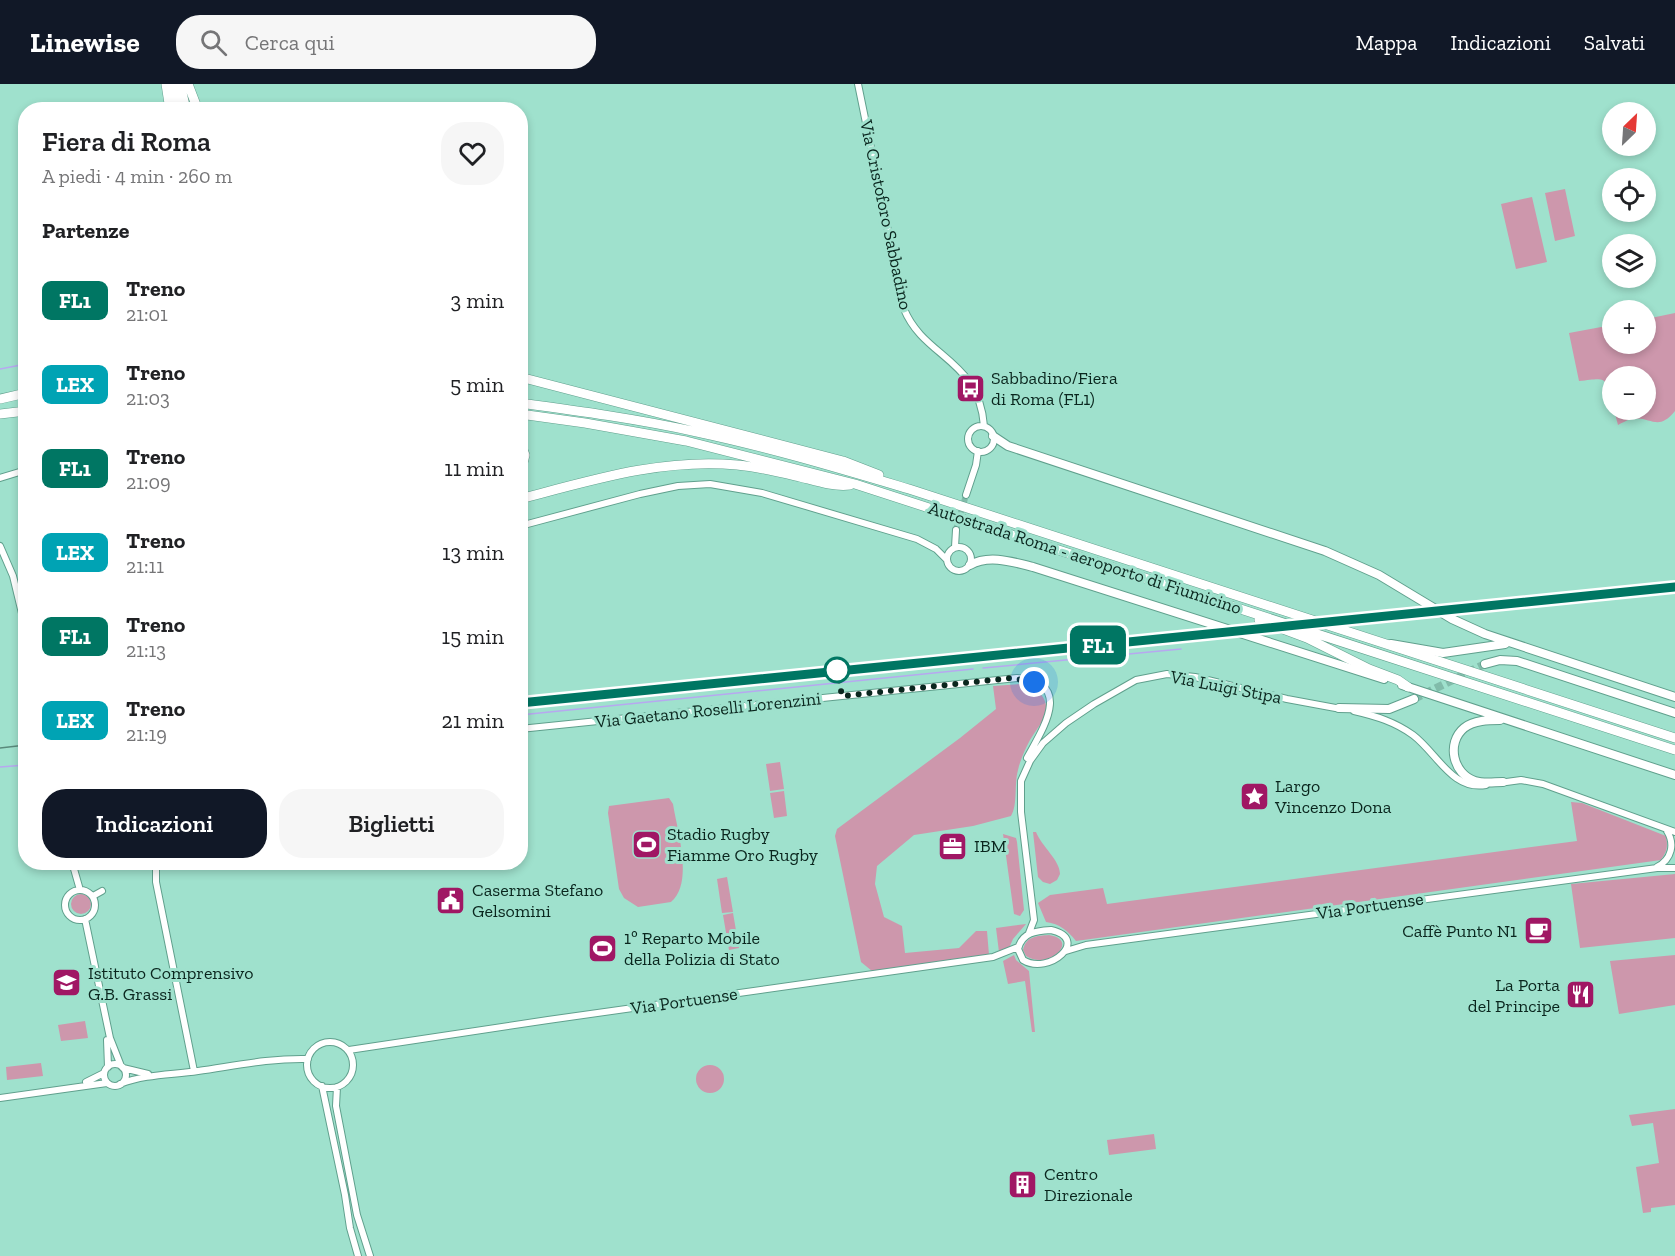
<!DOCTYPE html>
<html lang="it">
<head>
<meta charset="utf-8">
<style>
  :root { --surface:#fff; --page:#f6f6f6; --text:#202124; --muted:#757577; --accent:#111827 }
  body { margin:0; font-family:"Zilla Slab",serif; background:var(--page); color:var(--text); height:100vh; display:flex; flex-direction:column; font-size:22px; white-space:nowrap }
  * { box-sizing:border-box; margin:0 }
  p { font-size:20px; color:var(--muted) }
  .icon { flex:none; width:33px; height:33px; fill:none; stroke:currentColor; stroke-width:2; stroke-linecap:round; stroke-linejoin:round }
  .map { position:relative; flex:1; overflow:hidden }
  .side { position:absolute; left:18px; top:18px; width:510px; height:768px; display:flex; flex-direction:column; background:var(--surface); border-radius:24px; box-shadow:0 3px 9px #0003 }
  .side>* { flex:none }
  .badge { padding:0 12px; border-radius:9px; font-size:21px; line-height:39px }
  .needle { width:39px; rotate:25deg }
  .controls { position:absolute; left:1602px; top:18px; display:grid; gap:12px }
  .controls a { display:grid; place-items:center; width:54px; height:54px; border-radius:50%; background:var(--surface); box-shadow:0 3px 9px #0003; font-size:30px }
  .you { position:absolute; width:30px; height:30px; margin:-15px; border:4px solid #fff; border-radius:50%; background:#1a73e8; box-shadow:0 0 0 9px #1a73e833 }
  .map>.badge { position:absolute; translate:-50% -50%; box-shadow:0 0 0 3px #fff }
  h2 { padding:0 24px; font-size:22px; line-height:54px }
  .round { display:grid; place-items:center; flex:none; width:63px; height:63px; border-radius:24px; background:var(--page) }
  .summary { display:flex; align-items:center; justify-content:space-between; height:102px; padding:0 24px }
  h1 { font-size:28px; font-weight:600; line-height:45px }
  .action { display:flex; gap:12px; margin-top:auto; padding:12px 24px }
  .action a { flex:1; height:69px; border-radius:24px; background:var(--accent); color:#fff; font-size:24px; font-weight:600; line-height:69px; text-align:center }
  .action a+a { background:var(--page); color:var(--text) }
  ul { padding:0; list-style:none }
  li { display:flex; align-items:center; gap:18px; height:84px; padding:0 24px }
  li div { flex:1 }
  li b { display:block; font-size:22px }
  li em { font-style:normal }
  li .badge { min-width:66px; font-weight:700; text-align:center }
  header { display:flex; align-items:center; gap:36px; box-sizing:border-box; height:84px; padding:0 30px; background:var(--accent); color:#fff }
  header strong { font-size:28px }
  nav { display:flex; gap:33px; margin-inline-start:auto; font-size:21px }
  .search { width:420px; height:54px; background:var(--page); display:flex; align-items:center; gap:15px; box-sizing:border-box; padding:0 21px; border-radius:24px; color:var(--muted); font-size:22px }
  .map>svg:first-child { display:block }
  .green { fill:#cd97ac }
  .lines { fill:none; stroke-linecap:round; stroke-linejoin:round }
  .stream { stroke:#b7a8f0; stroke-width:1.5 }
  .tertiary-tunnel { stroke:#81bcaa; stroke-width:6; stroke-dasharray:6 3; stroke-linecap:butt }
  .trunk-tunnel { stroke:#81bcaa; stroke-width:8; stroke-dasharray:8 4; stroke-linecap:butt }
  .tertiary-casing { stroke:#60a08d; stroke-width:8 }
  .trunk-casing { stroke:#60a08d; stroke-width:10 }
  .motorway-casing { stroke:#60a08d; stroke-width:10 }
  .tertiary { stroke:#fff; stroke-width:6 }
  .trunk { stroke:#fff; stroke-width:8 }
  .motorway { stroke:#fff; stroke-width:9 }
  .rail { stroke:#5a8a7c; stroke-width:1.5 }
  .line-casing { stroke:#fff; stroke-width:14 }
  .line { stroke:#007663; stroke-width:9 }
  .walk { stroke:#0a261e; stroke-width:6; stroke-dasharray:0 10.8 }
  .stop-dot { fill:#fff; stroke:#007663; stroke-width:3 }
  .labels { text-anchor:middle; stroke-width:6; stroke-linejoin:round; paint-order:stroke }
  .street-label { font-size:18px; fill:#0a261e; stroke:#9fe1cd }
  .poi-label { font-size:18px; fill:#0a261e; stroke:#9fe1cd; text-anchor:start }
</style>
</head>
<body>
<header>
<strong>Linewise</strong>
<div class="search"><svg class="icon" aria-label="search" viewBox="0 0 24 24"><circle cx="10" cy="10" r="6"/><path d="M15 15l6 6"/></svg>Cerca qui</div>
<nav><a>Mappa</a><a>Indicazioni</a><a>Salvati</a></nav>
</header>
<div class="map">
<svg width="1675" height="1172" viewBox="0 0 1675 1172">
  <rect width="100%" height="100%" fill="#9fe1cd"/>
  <path class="green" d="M1565,105L1575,152L1555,157L1545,109Z
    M1532,113L1547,178L1516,185L1501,120Z
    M1675,229V327C1657,349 1651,331 1631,335C1627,336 1622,339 1618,341L1614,326H1646V292H1612V319C1606,291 1606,294 1579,297L1569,249L1612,241V260H1646V235Z
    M1021,600C1039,603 1053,618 1043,636C1039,643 1034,649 1030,656C1025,665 1020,677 1018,686C1014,700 1018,721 1011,732L973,742L914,751L877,782L875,800L884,833L902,842L905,869L959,864L976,847H987L989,871L872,887L861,878L835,752L837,745L960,654L996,625L993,602Z
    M780,678L784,705L770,707L766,680Z
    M784,707L787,732L774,734L770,709Z
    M669,714L673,720C677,746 694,799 671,818L638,823L624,814L619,805L608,729L609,722Z
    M1571,718L1582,719L1666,752C1668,763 1667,767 1661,776L1076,857C1067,846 1060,840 1046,838L1038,819L1050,811L1103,804L1107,820L1577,757Z
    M1033,748H1036C1042,763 1060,776 1060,790L1057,796L1050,800L1043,798L1038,793Z
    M1003,750L1016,754L1017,758L1024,826L1020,832L1014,830Z
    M1675,790V854L1580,864L1571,800Z
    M727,793L733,828L722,829L717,795Z
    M71 820a10 10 0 1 1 20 0a10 10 0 1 1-20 0Z
    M733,829L739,864L729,866L723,831Z
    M1026,840L1013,855L1009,864L999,868L996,844Z
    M1049,851C1081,856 1048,887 1026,872L1023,866C1026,852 1037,852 1049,851Z
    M1014,871L1016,876L1029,887L1035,948H1032L1025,897L1008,900L1003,877Z
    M1675,871V921L1619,930L1610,877Z
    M85,937L88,954L61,957L58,941Z
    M41,979L43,992L7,996L6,983Z
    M696 995a14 14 0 1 1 28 0a14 14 0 1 1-28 0Z
    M1675,1025V1121L1651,1124V1128L1643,1129L1636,1083L1659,1079L1653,1039L1632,1042L1629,1031Z
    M1154,1050L1156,1065L1109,1071L1107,1056Z"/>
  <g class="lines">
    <path class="stream" d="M0,285L26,280
      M983,584L1181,565
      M520,631L973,585
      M0,683L26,681"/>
    <path class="tertiary-tunnel" d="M956,446L966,411"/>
    <path class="trunk-tunnel" d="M1414,615L1485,580"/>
    <defs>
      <path id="tertiary" d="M858,0L904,225C924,274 979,275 984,342
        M968 355a13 13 0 1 1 26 0a13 13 0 1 1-26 0Z
        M0,394L26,386
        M966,411L976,381L978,367
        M520,442L640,410L678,402L710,400L762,409L917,455L936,465L946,475
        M0,462L13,492L26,546
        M947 475a12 12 0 1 1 24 0a12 12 0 1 1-24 0Z
        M955,463L956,446
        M1354,627C1376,632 1395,638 1413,651C1437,669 1452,707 1486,701
        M520,645L1017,594C1075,598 1042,646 1027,674
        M1499,699L1521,696L1543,700L1675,748
        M72,778L80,806
        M156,778V798L194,987
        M1657,783C1672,775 1675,760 1667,747
        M65 821a15 15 0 1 1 30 0a15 15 0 1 1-30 0Z
        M93,812L102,807
        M85,835L110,954L121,982
        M1051,846C1091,855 1049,892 1023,876L1018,865C1022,848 1036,847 1051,846Z
        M1029,849L1034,836L1021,728V697L1030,677L1043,659L1066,639L1094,620L1136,596L1167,590L1195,593L1287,615L1341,625
        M1066,867L1086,861L1657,784H1675
        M107,956L108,983
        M307 981a23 23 0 1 1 46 0a23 23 0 1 1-46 0Z
        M349,966L548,936L993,873L1018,863
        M104 991a11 11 0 1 1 22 0a11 11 0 1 1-22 0Z
        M123,984L148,990
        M86,998L104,989
        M120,1000C146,990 171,991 198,987C234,982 270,974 308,975
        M322,1002L345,1111L350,1144L358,1172
        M337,1003L336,1022L357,1131L370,1172
        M0,1014L107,999"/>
      <path id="trunk" d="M993,352L1008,362L1325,467L1379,491L1452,535L1485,550L1675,613
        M970,481C989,470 1013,478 1033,483L1384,595
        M1391,560L1443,569L1505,560
        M1485,580L1500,576L1517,577L1675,629
        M1402,601L1675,691
        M1339,624L1389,625L1414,615
        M1500,636C1489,636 1474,636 1464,644C1446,659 1453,690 1475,697C1484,700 1494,698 1503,698"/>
      <path id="motorway" d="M166,0L170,26
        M173,0L178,26
        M180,0L186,26
        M188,0L198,26
        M520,293L843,377L879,391
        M0,315L26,309
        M520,319C579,327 638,335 697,348C768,363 838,384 909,405L1675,654
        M0,330L26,327
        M520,330L585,339L686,357L855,400L1675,666
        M520,358L525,371L520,390
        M520,415C592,396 663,374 737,381C759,383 779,388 800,393C816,397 833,403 850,401
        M1259,536L1307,554L1369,585L1398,596L1408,603"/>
    </defs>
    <use href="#tertiary" class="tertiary-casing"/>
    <use href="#trunk" class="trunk-casing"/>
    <use href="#motorway" class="motorway-casing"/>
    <use href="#tertiary" class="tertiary"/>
    <use href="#trunk" class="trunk"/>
    <use href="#motorway" class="motorway"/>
    <path class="rail" d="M1453,525L1675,503
      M1355,533L1409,527
      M520,619L1192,552
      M0,664L26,661"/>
  </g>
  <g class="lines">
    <defs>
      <path id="line" d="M520,619L1675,503"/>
    </defs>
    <use href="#line" class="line-casing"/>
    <use href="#line" class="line"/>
    <path class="walk" d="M837,586L842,612L1012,594L1034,598"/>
  </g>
  <defs>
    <symbol id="bus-square" viewBox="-11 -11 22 22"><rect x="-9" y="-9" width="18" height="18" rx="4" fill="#a01764" stroke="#9fe1cd"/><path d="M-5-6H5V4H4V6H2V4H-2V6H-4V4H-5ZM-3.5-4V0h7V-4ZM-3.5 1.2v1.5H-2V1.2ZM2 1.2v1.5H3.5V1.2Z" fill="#fff"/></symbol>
    <symbol id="sight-square" viewBox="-11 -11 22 22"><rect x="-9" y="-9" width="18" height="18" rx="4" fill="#a01764" stroke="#9fe1cd"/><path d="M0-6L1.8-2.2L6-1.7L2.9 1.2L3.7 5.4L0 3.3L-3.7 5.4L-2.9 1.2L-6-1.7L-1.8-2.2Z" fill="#fff"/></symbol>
    <symbol id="stadium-square" viewBox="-11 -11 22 22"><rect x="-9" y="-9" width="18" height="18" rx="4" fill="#a01764" stroke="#9fe1cd"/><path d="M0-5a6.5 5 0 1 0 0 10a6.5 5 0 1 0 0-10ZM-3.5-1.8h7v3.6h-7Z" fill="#fff"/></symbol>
    <symbol id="office-square" viewBox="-11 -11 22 22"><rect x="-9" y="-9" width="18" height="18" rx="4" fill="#a01764" stroke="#9fe1cd"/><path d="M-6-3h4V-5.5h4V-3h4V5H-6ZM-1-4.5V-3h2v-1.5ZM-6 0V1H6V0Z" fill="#fff"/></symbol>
    <symbol id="civic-square" viewBox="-11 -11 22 22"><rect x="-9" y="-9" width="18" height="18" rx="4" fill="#a01764" stroke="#9fe1cd"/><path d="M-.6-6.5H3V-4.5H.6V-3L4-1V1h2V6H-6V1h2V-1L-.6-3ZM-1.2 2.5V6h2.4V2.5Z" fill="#fff"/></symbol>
    <symbol id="cafe-square" viewBox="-11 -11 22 22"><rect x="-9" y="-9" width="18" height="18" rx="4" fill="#a01764" stroke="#9fe1cd"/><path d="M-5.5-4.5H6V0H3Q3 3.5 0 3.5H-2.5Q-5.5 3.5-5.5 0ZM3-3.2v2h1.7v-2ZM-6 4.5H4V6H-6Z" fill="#fff"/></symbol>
    <symbol id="school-square" viewBox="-11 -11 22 22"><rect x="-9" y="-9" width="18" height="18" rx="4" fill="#a01764" stroke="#9fe1cd"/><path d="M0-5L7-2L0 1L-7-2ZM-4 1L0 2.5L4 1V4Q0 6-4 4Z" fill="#fff"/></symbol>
    <symbol id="restaurant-square" viewBox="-11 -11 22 22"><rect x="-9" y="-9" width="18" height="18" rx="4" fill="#a01764" stroke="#9fe1cd"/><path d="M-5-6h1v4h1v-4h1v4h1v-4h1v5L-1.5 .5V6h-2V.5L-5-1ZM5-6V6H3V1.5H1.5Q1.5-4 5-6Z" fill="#fff"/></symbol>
    <symbol id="building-square" viewBox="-11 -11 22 22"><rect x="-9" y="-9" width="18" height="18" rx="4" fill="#a01764" stroke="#9fe1cd"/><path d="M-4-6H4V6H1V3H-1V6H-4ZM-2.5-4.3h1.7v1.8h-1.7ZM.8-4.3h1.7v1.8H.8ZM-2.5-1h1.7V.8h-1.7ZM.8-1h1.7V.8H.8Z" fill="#fff"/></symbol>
  </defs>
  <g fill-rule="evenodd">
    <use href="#bus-square" x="954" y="288" width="33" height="33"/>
    <use href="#sight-square" x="1238" y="696" width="33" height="33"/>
    <use href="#stadium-square" x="630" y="744" width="33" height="33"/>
    <use href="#office-square" x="936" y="746" width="33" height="33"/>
    <use href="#civic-square" x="434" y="800" width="33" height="33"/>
    <use href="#cafe-square" x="1522" y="830" width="33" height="33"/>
    <use href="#stadium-square" x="586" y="848" width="33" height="33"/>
    <use href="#school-square" x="50" y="882" width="33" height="33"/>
    <use href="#restaurant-square" x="1564" y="894" width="33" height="33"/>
    <use href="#building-square" x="1006" y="1084" width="33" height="33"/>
  </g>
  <circle class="stop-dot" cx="837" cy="586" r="12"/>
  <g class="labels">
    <g class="street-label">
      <text transform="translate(886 131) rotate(78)" y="6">Via Cristoforo Sabbadino</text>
      <text transform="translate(1085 474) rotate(18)" y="6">Autostrada Roma - aeroporto di Fiumicino</text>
      <text transform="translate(1226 603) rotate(11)" y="6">Via Luigi Stipa</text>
      <text transform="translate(708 626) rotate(-6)" y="6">Via Gaetano Roselli Lorenzini</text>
      <text transform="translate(1370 822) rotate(-8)" y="6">Via Portuense</text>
      <text transform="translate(684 917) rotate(-8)" y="6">Via Portuense</text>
    </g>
    <g class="poi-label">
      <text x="991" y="300">Sabbadino/Fiera<tspan x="991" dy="21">di Roma (FL1)</tspan></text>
      <text x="1275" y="708">Largo<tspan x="1275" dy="21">Vincenzo Dona</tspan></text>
      <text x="667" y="756">Stadio Rugby<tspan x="667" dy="21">Fiamme Oro Rugby</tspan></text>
      <text x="974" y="768">IBM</text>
      <text x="472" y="812">Caserma Stefano<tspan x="472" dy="21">Gelsomini</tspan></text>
      <text x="1517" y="853" text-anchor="end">Caffè Punto N1</text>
      <text x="624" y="860">1º Reparto Mobile<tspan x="624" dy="21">della Polizia di Stato</tspan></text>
      <text x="88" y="895">Istituto Comprensivo<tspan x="88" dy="21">G.B. Grassi</tspan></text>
      <text x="1560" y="907" text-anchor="end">La Porta<tspan x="1560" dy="21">del Principe</tspan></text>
      <text x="1044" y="1096">Centro<tspan x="1044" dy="21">Direzionale</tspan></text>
    </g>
  </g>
</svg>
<div class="controls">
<a><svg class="needle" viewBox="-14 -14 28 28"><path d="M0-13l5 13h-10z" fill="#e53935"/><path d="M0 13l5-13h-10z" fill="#757577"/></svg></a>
<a><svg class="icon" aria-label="locate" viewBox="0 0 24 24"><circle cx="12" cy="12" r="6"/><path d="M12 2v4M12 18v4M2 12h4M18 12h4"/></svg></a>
<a><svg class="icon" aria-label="layers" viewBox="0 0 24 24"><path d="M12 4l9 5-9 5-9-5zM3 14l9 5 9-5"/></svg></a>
<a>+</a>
<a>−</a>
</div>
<div class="you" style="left:1034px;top:598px"></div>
<b class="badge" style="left:1098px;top:561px;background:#007663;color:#fff">FL1</b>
<section class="side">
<div class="summary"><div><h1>Fiera di Roma</h1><p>A piedi · 4 min · 260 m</p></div><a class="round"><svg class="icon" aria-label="heart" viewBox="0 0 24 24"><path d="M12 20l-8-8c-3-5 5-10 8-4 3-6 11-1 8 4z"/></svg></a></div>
<h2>Partenze</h2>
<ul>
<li><span class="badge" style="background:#007663;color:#fff">FL1</span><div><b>Treno</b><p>21:01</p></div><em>3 min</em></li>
<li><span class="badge" style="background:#00a3b4;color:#fff">LEX</span><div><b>Treno</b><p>21:03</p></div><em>5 min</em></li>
<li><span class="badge" style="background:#007663;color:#fff">FL1</span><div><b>Treno</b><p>21:09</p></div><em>11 min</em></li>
<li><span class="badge" style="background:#00a3b4;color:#fff">LEX</span><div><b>Treno</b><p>21:11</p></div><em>13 min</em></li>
<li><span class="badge" style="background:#007663;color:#fff">FL1</span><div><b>Treno</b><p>21:13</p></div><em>15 min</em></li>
<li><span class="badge" style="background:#00a3b4;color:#fff">LEX</span><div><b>Treno</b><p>21:19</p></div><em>21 min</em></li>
</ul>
<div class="action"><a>Indicazioni</a><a>Biglietti</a></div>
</section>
</div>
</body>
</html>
